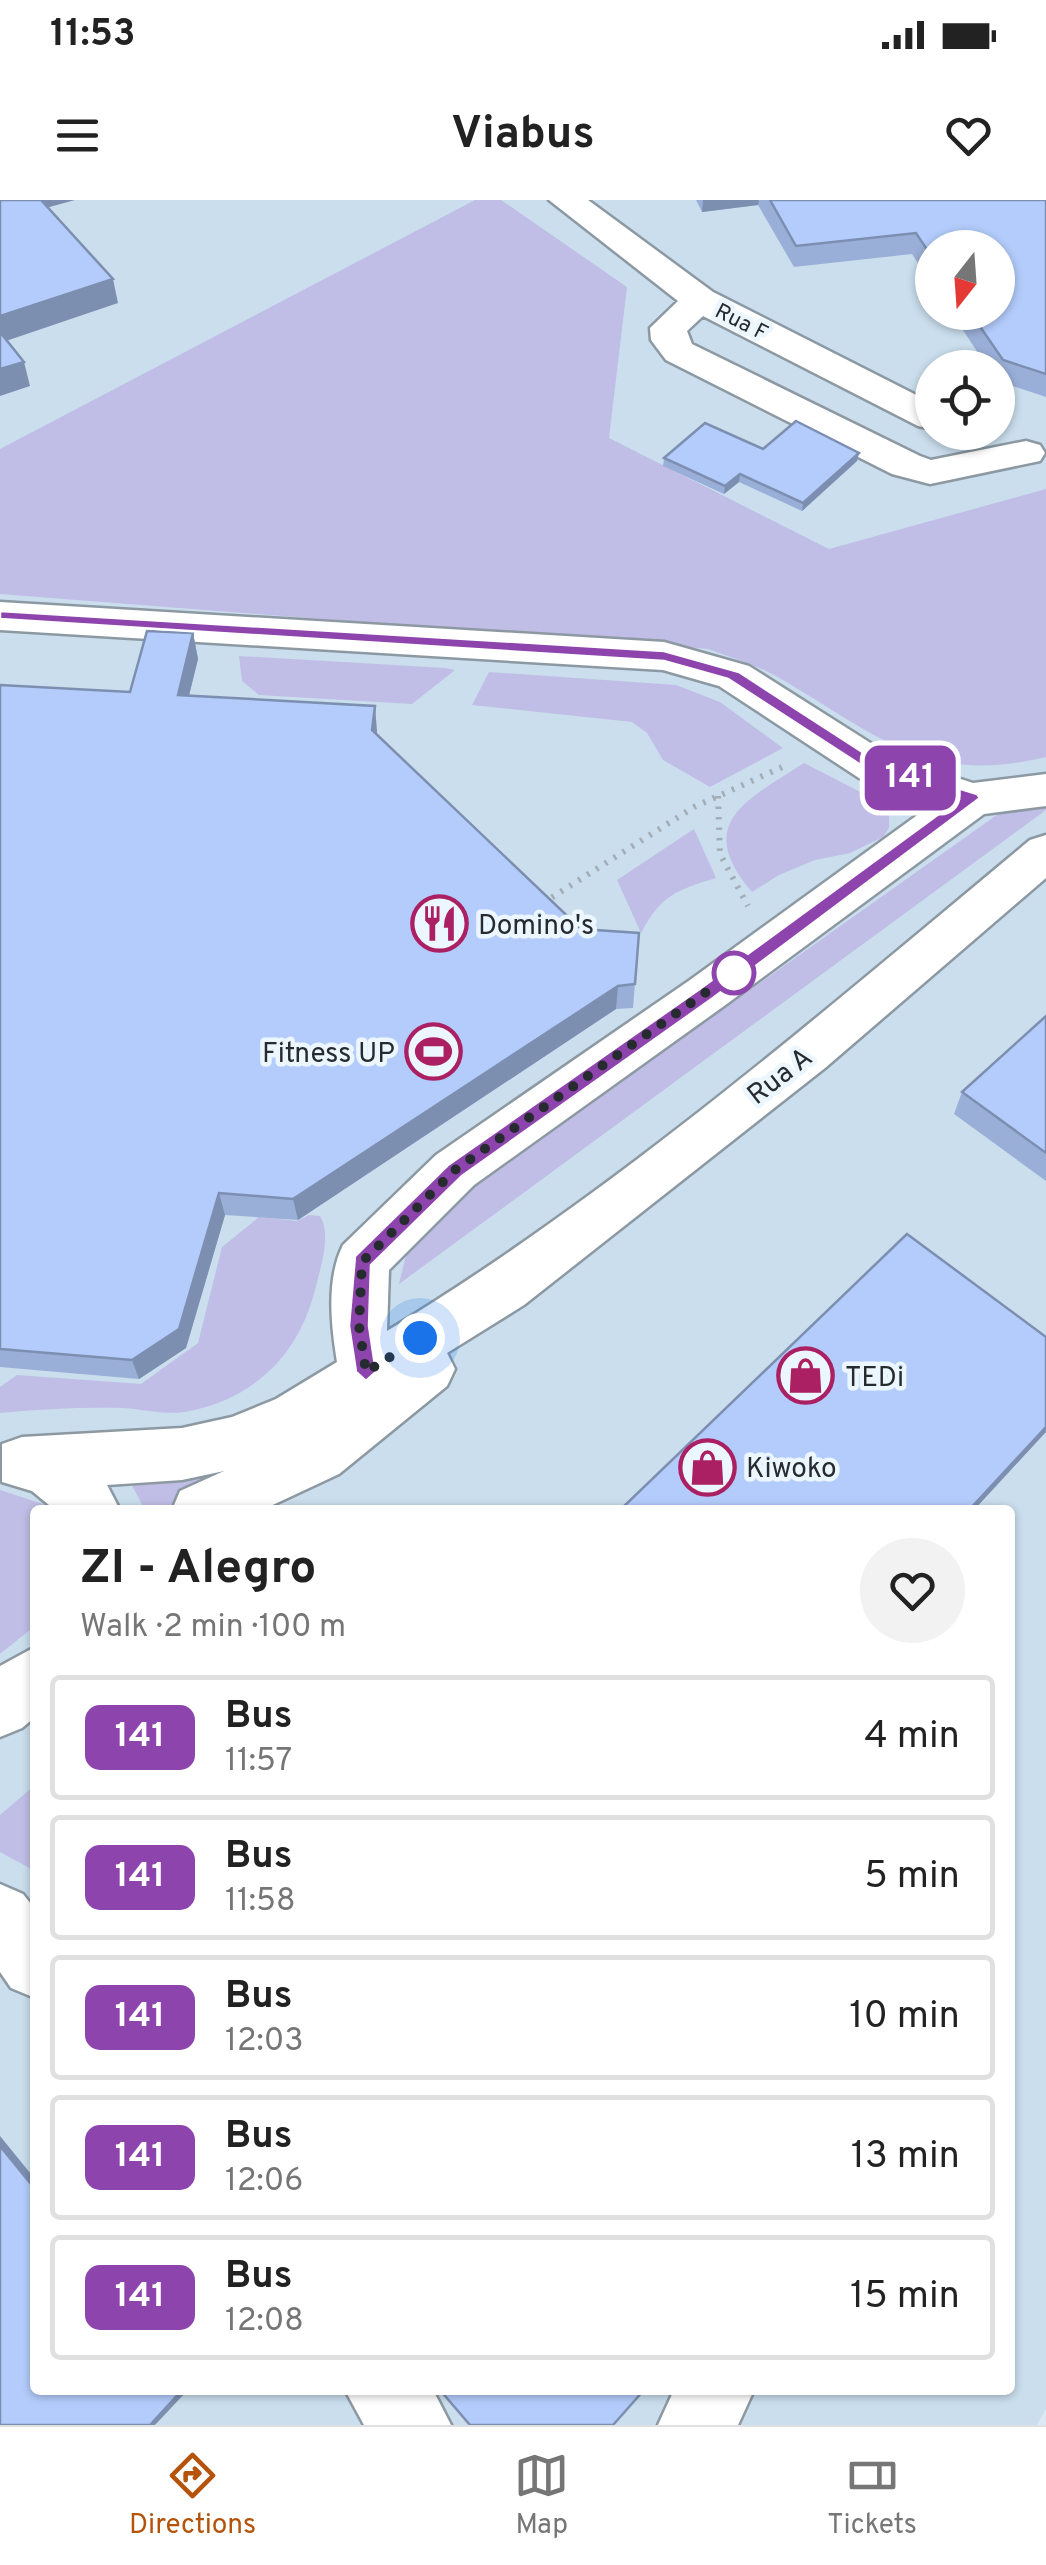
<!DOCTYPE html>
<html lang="en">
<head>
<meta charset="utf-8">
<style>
  :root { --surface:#fff; --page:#f2f2f2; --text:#222; --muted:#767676; --line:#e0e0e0; --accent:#b45309 }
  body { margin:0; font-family:Overpass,sans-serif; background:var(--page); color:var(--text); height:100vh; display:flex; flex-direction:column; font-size:38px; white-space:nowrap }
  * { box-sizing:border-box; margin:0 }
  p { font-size:32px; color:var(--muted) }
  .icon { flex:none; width:55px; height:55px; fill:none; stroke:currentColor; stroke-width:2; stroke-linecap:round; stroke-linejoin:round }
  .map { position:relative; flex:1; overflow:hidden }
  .side { position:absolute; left:30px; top:1305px; width:985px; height:890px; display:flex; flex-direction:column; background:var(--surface); border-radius:10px; box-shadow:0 2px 8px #0004 }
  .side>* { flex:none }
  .badge { padding:0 20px; border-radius:15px; font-size:35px; line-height:65px }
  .needle { width:65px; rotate:197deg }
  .tools { position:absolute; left:915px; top:30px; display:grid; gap:20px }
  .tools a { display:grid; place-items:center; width:100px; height:100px; border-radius:50%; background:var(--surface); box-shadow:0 2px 8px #0004; font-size:50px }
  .you { position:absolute; width:50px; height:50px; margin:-25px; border:8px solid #fff; border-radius:50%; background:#1a73e8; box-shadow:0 0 0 15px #1a73e833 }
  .map>.badge { position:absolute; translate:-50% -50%; box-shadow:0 0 0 5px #fff }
  .round { display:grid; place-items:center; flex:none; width:105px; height:105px; border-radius:52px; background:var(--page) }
  .overview { display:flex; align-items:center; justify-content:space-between; height:170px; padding:0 50px }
  h1 { font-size:48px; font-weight:700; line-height:75px }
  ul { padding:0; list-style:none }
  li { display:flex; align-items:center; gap:30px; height:125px; margin:0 20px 15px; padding:0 30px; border:5px solid var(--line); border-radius:10px }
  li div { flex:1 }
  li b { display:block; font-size:38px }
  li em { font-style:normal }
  li .badge { min-width:110px; font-weight:700; text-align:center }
  .status { display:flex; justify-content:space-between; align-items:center; height:70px; padding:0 50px; background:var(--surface); direction:ltr }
  .status svg { height:28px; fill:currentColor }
  header { display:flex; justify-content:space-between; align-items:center; height:130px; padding:0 50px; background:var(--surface); font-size:45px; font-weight:700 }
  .menu { display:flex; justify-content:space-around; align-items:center; height:140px; border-top:2px solid var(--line); background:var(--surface); font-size:28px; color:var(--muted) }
  .menu a { display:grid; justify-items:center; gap:5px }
  .menu .current { color:var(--accent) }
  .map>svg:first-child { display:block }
  .built { fill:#cadeed; fill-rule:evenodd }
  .green { fill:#c0bee6 }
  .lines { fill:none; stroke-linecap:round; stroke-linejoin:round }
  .minor-casing { stroke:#8c99a2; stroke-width:5 }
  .path { stroke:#a3adb6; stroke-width:6; stroke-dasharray:2.5 8; stroke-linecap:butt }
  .minor { fill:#fff; fill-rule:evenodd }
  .wall { fill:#9aafd8 }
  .shaded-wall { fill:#7d8fb0 }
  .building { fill:#b3ccfb; stroke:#7d8fb0; stroke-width:2.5 }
  .line { fill:#8e44ad; stroke:#fff; stroke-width:2.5 }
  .walk { stroke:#262b2f; stroke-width:10; stroke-dasharray:0 18 }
  .stop-dot { fill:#fff; stroke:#8e44ad; stroke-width:5 }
  .labels { text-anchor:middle; stroke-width:9; stroke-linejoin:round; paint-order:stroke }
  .far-street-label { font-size:22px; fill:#262b2f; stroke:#ebf6ff }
  .poi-label { font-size:28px; fill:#262b2f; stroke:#ebf6ff; text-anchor:start }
  .street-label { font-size:28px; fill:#262b2f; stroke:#ebf6ff }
</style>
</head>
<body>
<div class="status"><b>11:53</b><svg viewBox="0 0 49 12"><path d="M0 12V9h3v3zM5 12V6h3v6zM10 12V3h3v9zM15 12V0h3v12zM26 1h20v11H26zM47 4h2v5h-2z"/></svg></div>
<header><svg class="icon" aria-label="menu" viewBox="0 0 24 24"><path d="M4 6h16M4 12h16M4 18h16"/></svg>Viabus<svg class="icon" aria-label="heart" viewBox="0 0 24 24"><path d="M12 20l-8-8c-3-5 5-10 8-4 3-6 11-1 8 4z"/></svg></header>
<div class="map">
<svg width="1046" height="2225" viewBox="0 0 1046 2225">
  <rect width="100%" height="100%" fill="#dce9f4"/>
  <path class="built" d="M0,0H1046V2209L1037,2225H0ZM932,48H998V112H932ZM932,168H998V232H932ZM35,1310H1010V2190H35Z"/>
  <path class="green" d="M475,0H501L627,87L609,238L829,349L1046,289V557C921,587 874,531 774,475C754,464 730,457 708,449L0,394V249Z
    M239,456L445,468L455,470L412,504L259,495L242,481Z
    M489,472L676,485L720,502L783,548L710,587L663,560L647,533L632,522L472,505Z
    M804,563L872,598L889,615V628L883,637L850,653L815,660L779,675L752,692C693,623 747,600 804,563Z
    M1046,607V610L399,1084L409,1044L461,995L1001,612Z
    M694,629L716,678C677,690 661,695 641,733L617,680Z
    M309,1015L320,1016C332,1035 320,1069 315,1090C298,1157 252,1200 184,1212C164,1215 142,1209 123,1208C82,1207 40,1209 0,1213V1187L17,1175L141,1184L198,1143L222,1047L259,1017L297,1021Z
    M237,1263L171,1310H145L128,1278Z
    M0,1290L43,1304L49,1310H35V1426L0,1454Z
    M35,1585V1671L0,1652V1615Z"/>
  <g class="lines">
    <defs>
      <path id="minor" d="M549,0H588L713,92L932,203V229L918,226L703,116L687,131L692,144L920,256L931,260L1026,241L1040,245L1045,253L1040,261L930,284L892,274L666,160L651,140L650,128L678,101Z
        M0,402L664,442L749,466L891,556L973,583L1046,574V606L984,614L724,806L474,985L389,1070L387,1131C616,992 824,811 1030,640L1046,635V678L825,868L524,1105L447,1153L455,1169L447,1186L339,1274L262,1310H172L180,1291L224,1271L182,1280L107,1285L120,1310H55L32,1291L2,1282V1244L22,1237L182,1228L232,1217L276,1199L337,1162C331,1125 326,1079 343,1045L436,955L690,780L934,603L859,578L719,486L663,470L0,430Z
        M35,1447V1517L22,1528L0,1537V1466Z
        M0,1684L23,1694L35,1709V1798L11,1788L0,1772Z
        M345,2190H433L451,2225H364Z
        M674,2190H754L738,2225H658Z"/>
    </defs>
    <use href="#minor" class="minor-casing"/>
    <path class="path" d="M718,596L720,654L748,706
      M543,703L694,607L789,564"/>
    <use href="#minor" class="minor"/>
  </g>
  <path class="wall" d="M696,0H1046V197L998,181V168H988L951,112H998L932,48V84L912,54L794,67L758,5L702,12Z
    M763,249L859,253L857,261L802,311L739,282L724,294L663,266L664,258Z
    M193,433L198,459L189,495L377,531V534L581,729L639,733L633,808L616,809L298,1020L225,1015L186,1148L139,1179L0,1167V485L130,492Z
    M1046,816V981L954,914L962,892Z"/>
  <path class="shaded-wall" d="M32,0H75L35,11Z
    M703,0H759L758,5L702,12Z
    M113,79L118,103L0,143V116Z
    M24,162L30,186L0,196V169Z
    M859,253L857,261L802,311L803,303Z
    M740,274L739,282L724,294L725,286Z
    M193,433L198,459L183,520L178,495Z
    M375,506L377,531L374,555L372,530Z
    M618,786L616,809L298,1020L293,999Z
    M219,993L225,1015L186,1148L139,1179L132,1160Z
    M1046,1227V1232L974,1310H969Z
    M0,1936L35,1979V1989L0,1946Z
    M182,2190H188L155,2225H150Z"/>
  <path class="building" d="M0,0H41L113,79L0,116Z
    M770,0H1046V174L1003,160L970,112H998V48H932V57L916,33L796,46Z
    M0,132L24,162L0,169Z
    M796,221L859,253L803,303L740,274L725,286L664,258L705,223L763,249Z
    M147,431L193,433L178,495L375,506L372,530L581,729L639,733L635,784L618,786L293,999L219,993L179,1129L132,1160L0,1149V485L130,492Z
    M1046,816V953L962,892Z
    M907,1034L1046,1137V1227L969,1310H620Z
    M0,1946L35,1989V2190H182L150,2225H0Z
    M440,2190H644L613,2225H470Z"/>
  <path class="line" d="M0,411L664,451L739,472L881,564L977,594L980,598L713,798L462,976L371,1065L369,1126L376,1172L366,1181L356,1172L349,1126L355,1056L448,965L701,788L958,600L870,571L728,479L664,461L0,419Z"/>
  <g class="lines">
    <path class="walk" d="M420,1138L366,1172L359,1126L362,1062L455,970L746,764L734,773"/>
  </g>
  <defs>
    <symbol id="restaurant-ring" viewBox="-11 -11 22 22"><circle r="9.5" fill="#ebf6ff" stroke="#ab2062" stroke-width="1.5"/><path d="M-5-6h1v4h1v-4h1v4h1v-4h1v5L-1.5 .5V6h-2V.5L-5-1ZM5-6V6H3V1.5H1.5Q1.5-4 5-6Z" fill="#ab2062"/></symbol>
    <symbol id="stadium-ring" viewBox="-11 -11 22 22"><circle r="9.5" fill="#ebf6ff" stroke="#ab2062" stroke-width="1.5"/><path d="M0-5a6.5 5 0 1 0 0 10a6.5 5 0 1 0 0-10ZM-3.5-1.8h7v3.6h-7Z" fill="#ab2062"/></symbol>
    <symbol id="shop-ring" viewBox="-11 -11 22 22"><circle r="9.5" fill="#ebf6ff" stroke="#ab2062" stroke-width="1.5"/><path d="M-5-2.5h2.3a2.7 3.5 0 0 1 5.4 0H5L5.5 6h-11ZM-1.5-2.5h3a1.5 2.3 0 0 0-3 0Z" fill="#ab2062"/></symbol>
  </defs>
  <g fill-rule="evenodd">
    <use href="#restaurant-ring" x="408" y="692" width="63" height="63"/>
    <use href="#stadium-ring" x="402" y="820" width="63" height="63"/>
    <use href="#shop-ring" x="774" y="1144" width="63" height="63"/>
    <use href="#shop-ring" x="676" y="1236" width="63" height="63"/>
  </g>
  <circle class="stop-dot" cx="734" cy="773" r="20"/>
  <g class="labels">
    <g class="far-street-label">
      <text transform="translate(742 121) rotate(27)" y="8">Rua F</text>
    </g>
    <g class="poi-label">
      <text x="478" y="734">Domino's</text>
      <text x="395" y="862" text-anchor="end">Fitness UP</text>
      <text x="845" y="1186">TEDi</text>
      <text x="746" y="1277">Kiwoko</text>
    </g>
    <g class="street-label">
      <text transform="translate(779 875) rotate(-38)" y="10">Rua A</text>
    </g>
  </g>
</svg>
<div class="tools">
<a><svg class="needle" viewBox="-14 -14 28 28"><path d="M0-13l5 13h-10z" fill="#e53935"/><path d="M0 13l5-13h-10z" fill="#767676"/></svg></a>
<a><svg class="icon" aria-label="locate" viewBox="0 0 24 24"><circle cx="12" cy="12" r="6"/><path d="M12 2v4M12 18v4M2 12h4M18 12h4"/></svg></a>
</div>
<div class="you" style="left:420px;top:1138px"></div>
<b class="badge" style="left:910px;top:578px;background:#8e44ad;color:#fff">141</b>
<section class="side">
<div class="overview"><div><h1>ZI - Alegro</h1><p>Walk · 2 min · 100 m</p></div><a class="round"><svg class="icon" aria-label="heart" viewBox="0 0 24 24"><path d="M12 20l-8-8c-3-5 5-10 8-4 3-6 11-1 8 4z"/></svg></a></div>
<ul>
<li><span class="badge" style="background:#8e44ad;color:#fff">141</span><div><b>Bus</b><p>11:57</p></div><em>4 min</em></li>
<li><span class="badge" style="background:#8e44ad;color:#fff">141</span><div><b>Bus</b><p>11:58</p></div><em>5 min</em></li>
<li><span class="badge" style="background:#8e44ad;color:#fff">141</span><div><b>Bus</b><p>12:03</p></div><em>10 min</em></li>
<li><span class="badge" style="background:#8e44ad;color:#fff">141</span><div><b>Bus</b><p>12:06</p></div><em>13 min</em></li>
<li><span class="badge" style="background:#8e44ad;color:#fff">141</span><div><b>Bus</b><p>12:08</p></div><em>15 min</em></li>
</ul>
</section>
</div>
<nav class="menu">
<a class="current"><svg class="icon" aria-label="directions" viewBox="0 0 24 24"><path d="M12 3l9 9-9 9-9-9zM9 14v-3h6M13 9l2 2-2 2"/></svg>Directions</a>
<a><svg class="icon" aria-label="map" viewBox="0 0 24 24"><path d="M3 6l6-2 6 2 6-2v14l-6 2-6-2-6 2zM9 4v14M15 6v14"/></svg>Map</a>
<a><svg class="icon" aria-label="tickets" viewBox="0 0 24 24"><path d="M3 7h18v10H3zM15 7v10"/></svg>Tickets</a>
</nav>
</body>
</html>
